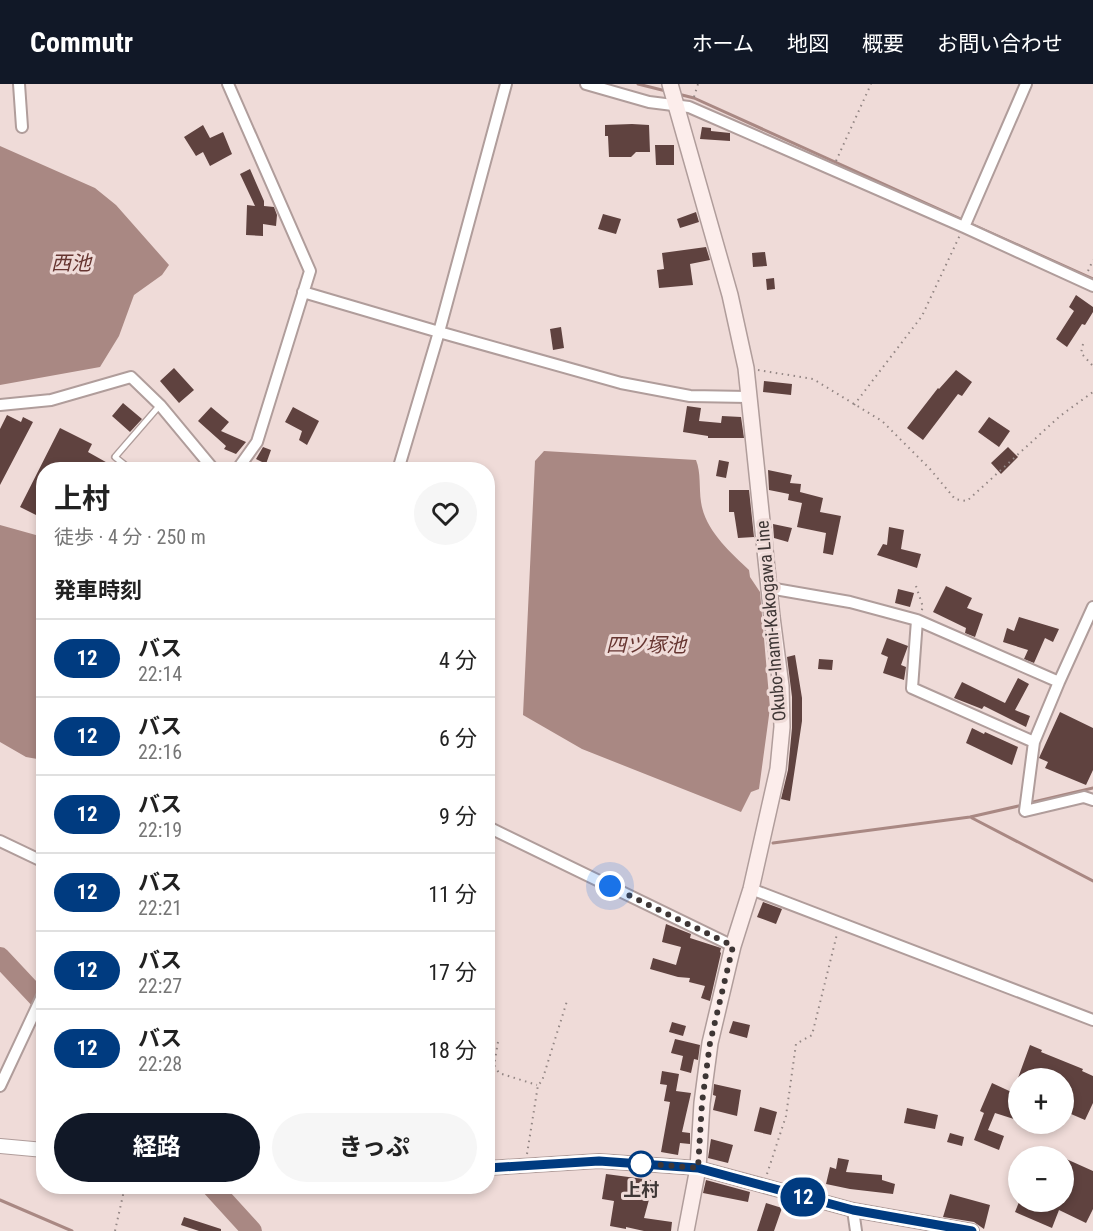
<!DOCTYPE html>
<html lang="ja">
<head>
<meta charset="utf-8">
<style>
  :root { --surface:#fff; --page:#f6f6f6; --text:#222; --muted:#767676; --line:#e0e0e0; --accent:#111827 }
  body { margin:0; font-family:"Roboto Condensed","Noto Sans JP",sans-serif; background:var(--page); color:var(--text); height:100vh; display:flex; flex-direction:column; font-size:22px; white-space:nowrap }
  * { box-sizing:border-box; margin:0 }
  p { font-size:20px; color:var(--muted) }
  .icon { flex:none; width:33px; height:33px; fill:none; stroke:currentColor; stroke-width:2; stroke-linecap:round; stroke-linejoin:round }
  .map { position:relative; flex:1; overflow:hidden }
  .details { position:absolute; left:36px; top:378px; width:459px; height:732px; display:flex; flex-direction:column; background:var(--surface); border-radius:24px; box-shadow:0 3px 9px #0003 }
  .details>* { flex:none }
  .badge { padding:0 12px; border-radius:20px; font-size:21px; line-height:39px }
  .controls { position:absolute; left:1008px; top:984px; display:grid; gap:12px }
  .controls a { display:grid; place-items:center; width:66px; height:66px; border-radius:50%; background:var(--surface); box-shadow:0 3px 9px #0003; font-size:30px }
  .you { position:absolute; width:30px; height:30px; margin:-15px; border:4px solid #fff; border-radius:50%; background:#1a73e8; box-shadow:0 0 0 9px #1a73e833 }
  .map>.badge { position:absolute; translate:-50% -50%; box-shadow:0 0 0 3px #fff }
  h2 { padding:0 18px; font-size:22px; line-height:54px }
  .round { display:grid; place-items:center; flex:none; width:63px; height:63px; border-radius:32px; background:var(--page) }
  .head { display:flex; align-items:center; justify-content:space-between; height:102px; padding:0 18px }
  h1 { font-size:28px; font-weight:700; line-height:45px }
  .button { display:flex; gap:12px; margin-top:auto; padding:12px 18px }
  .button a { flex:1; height:69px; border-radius:36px; background:var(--accent); color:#fff; font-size:24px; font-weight:700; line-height:69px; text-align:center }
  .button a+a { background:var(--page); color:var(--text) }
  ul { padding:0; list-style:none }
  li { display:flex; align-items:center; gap:18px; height:78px; padding:0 18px; border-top:2px solid var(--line) }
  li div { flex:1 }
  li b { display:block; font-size:22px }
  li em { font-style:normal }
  li .badge { min-width:66px; font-weight:700; text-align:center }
  header { display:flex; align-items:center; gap:36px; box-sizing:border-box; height:84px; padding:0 30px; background:var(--accent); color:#fff }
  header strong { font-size:28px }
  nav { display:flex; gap:33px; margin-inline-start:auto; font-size:21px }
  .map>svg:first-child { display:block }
  .water { fill:#a98883 }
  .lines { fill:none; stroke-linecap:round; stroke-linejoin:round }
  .stream { stroke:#a98883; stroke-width:3 }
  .river { stroke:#a98883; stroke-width:20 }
  .building { fill:#5f423f }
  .service-casing { stroke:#b09d9b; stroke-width:8 }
  .minor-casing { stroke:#b09d9b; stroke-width:14 }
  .tertiary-casing { stroke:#b09d9b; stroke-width:16 }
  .secondary-casing { stroke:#b09d9b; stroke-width:18 }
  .path { stroke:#938684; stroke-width:2; stroke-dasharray:1.5 4.5; stroke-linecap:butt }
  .service { stroke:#fff; stroke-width:5 }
  .minor { stroke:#fff; stroke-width:10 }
  .tertiary { stroke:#fff; stroke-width:14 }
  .secondary { stroke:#fcedeb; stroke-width:15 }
  .line-casing { stroke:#fff; stroke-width:14 }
  .line { stroke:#003b80; stroke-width:9 }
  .walk { stroke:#3e3635; stroke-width:6; stroke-dasharray:0 10.8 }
  .stop-dot { fill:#fff; stroke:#003b80; stroke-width:3 }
  .labels { text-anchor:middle; stroke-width:6; stroke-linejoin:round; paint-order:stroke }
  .street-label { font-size:18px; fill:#3e3635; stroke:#efdbd8 }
  .stop-label { font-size:18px; font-weight:bold; fill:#3e3635; stroke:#efdbd8 }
  .water-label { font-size:20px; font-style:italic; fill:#663530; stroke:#efdbd8 }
</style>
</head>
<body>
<header>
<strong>Commutr</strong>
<nav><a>ホーム</a><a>地図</a><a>概要</a><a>お問い合わせ</a></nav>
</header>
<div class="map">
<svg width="1093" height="1147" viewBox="0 0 1093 1147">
  <rect width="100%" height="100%" fill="#efdbd8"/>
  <path class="water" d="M0,62L95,104L116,121L169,181L162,191L134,211L119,252L100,283L0,301Z
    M544,367L696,376C701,388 699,404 701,418C705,446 730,468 749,486L750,493L760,508L770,624L759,705L751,708L741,728L582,665L523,631L535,377Z
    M0,441L43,453V676L26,673L0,658Z"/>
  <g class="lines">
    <path class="stream" d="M638,0L666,7
      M678,10L694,14L963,136
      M969,139L1093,195
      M1029,719L1093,704
      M972,734L1093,797
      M773,759L970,733L1023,721
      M0,1116L72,1147"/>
    <path class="river" d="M0,873L44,920
      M211,1102L252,1147"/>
  </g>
  <path class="building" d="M632,40L649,41L650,68H636L631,73H609L608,52H605V41Z
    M203,41L210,54L223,48L232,70L210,82L203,68L196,72L184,53Z
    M702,43L711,44V47L730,49V57L700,55Z
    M655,61H674V81H656Z
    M250,85L264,117V122L274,123L277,131L276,142L263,140V152L246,151L247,121L255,122L240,90Z
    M696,128L699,138L680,144L677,135Z
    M603,130L621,135L616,150L598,145Z
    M706,163L710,176L690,180L693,201L659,204L657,186L664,185L662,169Z
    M765,168L767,182L753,183L752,169Z
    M774,194L775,205L767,206L766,195Z
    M1076,211L1093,223V228L1085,241L1082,240L1067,263L1056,255L1074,227L1069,223Z
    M561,243L564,264L553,266L550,245Z
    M174,284L194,306L179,319L160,297Z
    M956,286L972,298L962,312L958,310L923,356L907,344L938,304L939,305Z
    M764,297L792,300L791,311L763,308Z
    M123,319L142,335L130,348L112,332Z
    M687,322L701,324L699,337L721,339L722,332L741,333L744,354H708V352L683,348Z
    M211,323L229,338L221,347L246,358L236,370L224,365L226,362L198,337Z
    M293,323L319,337L307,361L299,356L302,347L285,338Z
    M7,331L21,338L23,333L33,338L0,401V345Z
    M989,333L1010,347L999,363L978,348Z
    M60,344L92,360L88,368L120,386H44V435L20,423Z
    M263,363L271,366L266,380L256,375Z
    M1008,363L1018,373L1001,390L991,379Z
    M719,376L729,378L726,394L716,392Z
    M768,386L792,391L790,399L801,400L800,408L823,414L820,428L841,432L833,471L823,469L826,449L797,443L802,419L788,416L789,410L769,406Z
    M729,406H749L754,453L738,454L734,428H729Z
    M773,440L792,444L788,458L774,454Z
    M889,443L904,446L901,465L921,470L917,484L877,471L883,460L887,461Z
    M946,502L972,514L967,524L983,530L975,553L965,549L966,544L933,528Z
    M898,505L914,509L910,523L895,519Z
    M1019,533L1059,545L1053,558L1045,554L1034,579L1024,575L1028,566L1003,558L1007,544L1014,547Z
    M887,554L908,562L901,581L906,583L904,596L883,589L888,573L881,570Z
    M795,571L802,614V637L790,717L781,715L788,686L792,644V613L787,573Z
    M819,575L833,576L832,586L818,585Z
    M1018,594L1029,600L1015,626L1030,632L1026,643L984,622L982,625L954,614L962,598L1005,619Z
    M1060,628L1093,644V686L1086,701L1045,684L1048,678L1039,674Z
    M972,644L984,650L985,648L1018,663L1012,681L966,659Z
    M763,818L782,825L776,840L757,833Z
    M666,840L691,850L690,854L721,864L720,868L721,869L710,917L701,914L705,902L689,898L690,894L678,893L650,885L653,874L676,881L681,863L662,858Z
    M733,937L750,941L747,954L729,949Z
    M672,938L686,942L683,952L669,948Z
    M675,955L700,961L698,976L694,975L691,989L680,986L683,972L671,969Z
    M1030,961L1042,966L1041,968L1083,985L1082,987L1093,992V1019L1085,1036L1064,1027V994H1018Z
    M662,987L679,990L676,1007L691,1009L682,1048L690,1049V1060L680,1059L678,1071L661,1068L670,1018L664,1017L667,1001L660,1000Z
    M992,999L1018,1011L1017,1036L995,1029L988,1046L1004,1052L999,1066L974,1056L984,1029L980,1027Z
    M714,1000L741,1006L737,1032L713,1026L716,1012L713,1011Z
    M760,1023L777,1028L771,1051L754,1047Z
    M907,1024L938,1031L935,1045L904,1039Z
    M950,1049L964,1053L962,1062L947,1058Z
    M711,1055L733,1061L728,1079L708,1074Z
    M838,1074L849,1076L846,1088L882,1091V1096L895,1100L893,1110L850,1105L826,1100L830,1083L836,1085Z
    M1064,1074L1093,1087V1125L1086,1139L1059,1126L1052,1144L1015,1128L1019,1118H1064Z
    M606,1090L651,1096L647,1111L650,1112L644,1134L672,1138L671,1147H644L626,1143V1145L610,1142L614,1117L602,1115Z
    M706,1096L750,1108L748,1118L703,1109Z
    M950,1110L990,1121L984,1145L974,1138L943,1133Z
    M766,1119L782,1124L774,1147H757Z
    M184,1133L221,1145V1147H199L181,1141Z"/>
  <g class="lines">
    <defs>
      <path id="service" d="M125,381L115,373L160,321"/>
      <path id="minor" d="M19,0L22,43
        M228,0L310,187L257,358L237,386
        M586,0L649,18L689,23L964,143L1093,202
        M964,143L1026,0
        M303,208L439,248L621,299L690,312L748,313
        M0,321L51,316L131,293L160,321L214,386
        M398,386L439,248L506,0
        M769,504L850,518L917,536L1059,598
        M1093,523L1059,598L1034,658L1025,727L1084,713L1093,716
        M917,536L912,604L1034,658
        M488,743L733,862
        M0,757L44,778
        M751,805L1093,936
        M0,1002L44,908
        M853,1126L856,1147"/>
      <path id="tertiary" d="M0,1062L44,1066
        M488,1084L599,1077L698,1084L853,1126L972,1147"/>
      <path id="secondary" d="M670,0L730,211L746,284L772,533L781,602L782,643L778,685L751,805L733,862L710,959L702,1019L698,1084L686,1147"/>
    </defs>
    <use href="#service" class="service-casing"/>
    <use href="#minor" class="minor-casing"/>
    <use href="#tertiary" class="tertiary-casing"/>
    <use href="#secondary" class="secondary-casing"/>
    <path class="path" d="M694,13L698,0
      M836,77L871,0
      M1088,187L1093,176
      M1083,260L1081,269L1093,282
      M758,286L813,295L882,337L930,385L955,415L967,417L1060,332L1093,308
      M854,321L922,232L960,151
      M916,502L923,523L921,528
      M498,958L494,981L499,989L537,1001
      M527,1070L538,1001L542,997L567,917
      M767,1090L786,1032L796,960L812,951L837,850
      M115,1147L125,1102"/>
    <use href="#service" class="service"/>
    <use href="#minor" class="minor"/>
    <use href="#tertiary" class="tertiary"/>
    <use href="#secondary" class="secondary"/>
  </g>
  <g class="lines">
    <defs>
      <path id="line" d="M488,1084L599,1077L698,1084L853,1126L972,1147"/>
    </defs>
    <use href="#line" class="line-casing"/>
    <use href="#line" class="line"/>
    <path class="walk" d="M610,802L733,862L710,959L702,1019L698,1084L638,1079L641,1080"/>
  </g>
  <circle class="stop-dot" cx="641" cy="1080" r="12"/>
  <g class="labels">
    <g class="street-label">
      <text transform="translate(771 537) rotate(-95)" y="6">Okubo-Inami-Kakogawa Line</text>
    </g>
    <g class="stop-label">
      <text x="641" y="1112">上村</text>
    </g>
    <g class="water-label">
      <text x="71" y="186">西池</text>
      <text x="646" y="568">四ツ塚池</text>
    </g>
  </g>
</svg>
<div class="controls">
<a>+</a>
<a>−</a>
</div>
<div class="you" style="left:610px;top:802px"></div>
<b class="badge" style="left:803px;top:1113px;background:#003b80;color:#fff">12</b>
<section class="details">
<div class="head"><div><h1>上村</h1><p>徒歩 · 4 分 · 250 m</p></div><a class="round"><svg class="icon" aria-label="heart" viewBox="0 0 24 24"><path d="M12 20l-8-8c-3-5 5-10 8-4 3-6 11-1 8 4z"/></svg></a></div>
<h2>発車時刻</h2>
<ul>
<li><span class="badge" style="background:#003b80;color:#fff">12</span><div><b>バス</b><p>22:14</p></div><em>4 分</em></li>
<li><span class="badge" style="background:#003b80;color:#fff">12</span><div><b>バス</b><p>22:16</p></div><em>6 分</em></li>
<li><span class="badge" style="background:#003b80;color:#fff">12</span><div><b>バス</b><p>22:19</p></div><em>9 分</em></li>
<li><span class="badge" style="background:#003b80;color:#fff">12</span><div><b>バス</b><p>22:21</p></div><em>11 分</em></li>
<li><span class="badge" style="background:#003b80;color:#fff">12</span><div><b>バス</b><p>22:27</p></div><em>17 分</em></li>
<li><span class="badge" style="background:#003b80;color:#fff">12</span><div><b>バス</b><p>22:28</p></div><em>18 分</em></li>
</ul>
<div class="button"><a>経路</a><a>きっぷ</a></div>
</section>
</div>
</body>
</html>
